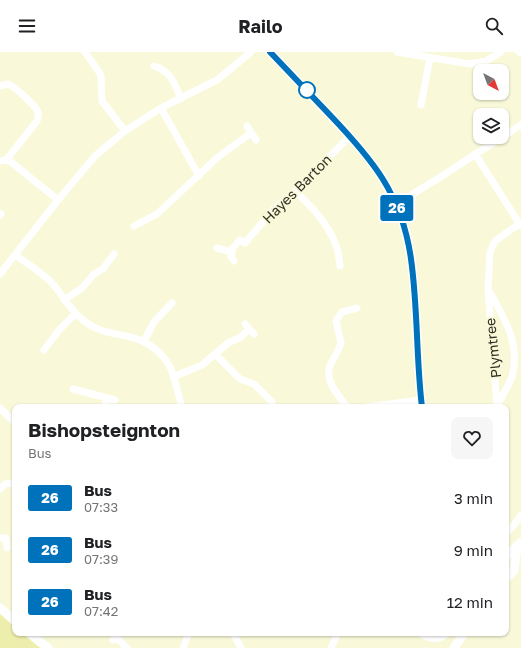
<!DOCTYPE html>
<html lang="en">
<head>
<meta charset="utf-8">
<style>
  :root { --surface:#fff; --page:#f6f6f6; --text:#202124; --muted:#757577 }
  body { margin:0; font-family:"Golos Text",sans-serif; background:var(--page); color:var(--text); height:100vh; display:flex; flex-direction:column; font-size:15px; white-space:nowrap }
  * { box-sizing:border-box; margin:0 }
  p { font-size:13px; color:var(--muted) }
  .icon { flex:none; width:22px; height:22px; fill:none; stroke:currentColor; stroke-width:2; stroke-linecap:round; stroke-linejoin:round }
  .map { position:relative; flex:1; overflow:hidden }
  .side { position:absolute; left:12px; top:352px; width:497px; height:232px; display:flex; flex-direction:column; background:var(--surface); border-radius:8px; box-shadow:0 1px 3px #0004 }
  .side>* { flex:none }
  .badge { padding:0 8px; border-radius:3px; font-size:14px; line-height:26px }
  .needle { width:26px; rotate:139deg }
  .fabs { position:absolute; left:473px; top:12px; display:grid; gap:8px }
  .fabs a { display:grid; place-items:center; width:36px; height:36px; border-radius:8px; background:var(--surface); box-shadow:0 1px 3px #0004; font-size:20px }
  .map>.badge { position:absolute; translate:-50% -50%; box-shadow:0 0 0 2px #fff }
  .round { display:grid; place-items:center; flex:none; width:42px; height:42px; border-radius:8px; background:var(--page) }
  .head { display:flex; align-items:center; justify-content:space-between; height:68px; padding:0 16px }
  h1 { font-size:19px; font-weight:700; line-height:30px }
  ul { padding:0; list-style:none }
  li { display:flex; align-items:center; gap:12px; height:52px; padding:0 16px }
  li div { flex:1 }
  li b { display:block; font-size:15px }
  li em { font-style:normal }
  li .badge { min-width:44px; font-weight:700; text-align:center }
  header { display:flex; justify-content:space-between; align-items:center; height:52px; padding:0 16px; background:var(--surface); font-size:18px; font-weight:700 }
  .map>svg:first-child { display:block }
  .green { fill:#ededac }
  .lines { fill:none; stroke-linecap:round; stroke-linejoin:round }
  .minor { stroke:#fff; stroke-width:7 }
  .major { stroke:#fff; stroke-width:9 }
  .line-casing { stroke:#fff; stroke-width:9 }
  .line { stroke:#0072bc; stroke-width:6 }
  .stop-dot { fill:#fff; stroke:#0072bc; stroke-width:2 }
  .labels { text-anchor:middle; stroke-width:4; stroke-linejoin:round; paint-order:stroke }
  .street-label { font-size:14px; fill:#303024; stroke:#f9f9d9 }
</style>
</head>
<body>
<header><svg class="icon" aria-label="menu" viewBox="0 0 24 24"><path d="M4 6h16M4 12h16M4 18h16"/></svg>Railo<svg class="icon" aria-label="search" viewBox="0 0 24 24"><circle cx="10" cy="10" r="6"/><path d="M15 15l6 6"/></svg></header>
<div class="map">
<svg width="521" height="596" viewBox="0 0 521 596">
  <rect width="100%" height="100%" fill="#f9f9d9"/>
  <path class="green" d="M0,561L15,574V581H22L40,596H0Z"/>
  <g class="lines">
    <path class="minor" d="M85,0L99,20L101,24L102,49L125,79
      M270,0C289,20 308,40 327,60C371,106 401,141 411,207C418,256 416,306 422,355
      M397,0L470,12L486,9L501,0
      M519,0L521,1
      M154,14C171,19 175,32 181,47
      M0,34L8,32C14,34 35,53 38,60C39,63 38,66 37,69L7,107L5,108L0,109
      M421,53L430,6
      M161,56L199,124
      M247,74L256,88
      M502,85L521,73
      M475,102L521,174
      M5,108L11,110L58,148
      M295,139C312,155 329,172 337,196C339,202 339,208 340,214
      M396,152L439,126L502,85
      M0,163L1,162
      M134,174L157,162L218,105L251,81
      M217,196L232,200
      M15,203C27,211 41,220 52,231C63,243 70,258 83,268C96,279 110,281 126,284C144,287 163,299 171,317C176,329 178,343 182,355
      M234,209L231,205L232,197L240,188L245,191L274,157L295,139L350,84
      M0,222L58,148L95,104L125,79L161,56L217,28L251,0
      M489,239C504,266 521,291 512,325C508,334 503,343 498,352
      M64,248L82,236L94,222L103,217L114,202
      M245,272L254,282
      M144,289L154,270L172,251
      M44,298L59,278L75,262
      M215,302L240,327L254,332L272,350
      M173,325L202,313L228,291L241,285L249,277
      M73,337L115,348
      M105,355L106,347
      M347,355C337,341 323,328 331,311C335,304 339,298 341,291L336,269L342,260L357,256
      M366,355L421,348
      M497,355L488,237L490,200L495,189L519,172
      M0,356L15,371
      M0,437L5,432L15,431
      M506,481L514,473L521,463
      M0,486H6L7,496
      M233,581L241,596
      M420,581C429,587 439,589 448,581
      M113,588L118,587L127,596
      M183,596L189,581
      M331,596L338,581"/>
    <path class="major" d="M506,504L518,493
      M506,526L514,519L516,501L521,490
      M0,556L15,569
      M29,581L48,596
      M454,596L464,581"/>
  </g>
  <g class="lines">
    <defs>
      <path id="line" d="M270,0C290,21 309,41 329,62C372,107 402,142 411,207C418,256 416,306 422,355"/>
    </defs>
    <use href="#line" class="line-casing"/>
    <use href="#line" class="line"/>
  </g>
  <circle class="stop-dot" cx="307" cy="38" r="8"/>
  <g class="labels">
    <g class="street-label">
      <text transform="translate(297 137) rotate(-45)" y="5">Hayes Barton</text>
      <text transform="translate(493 296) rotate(-96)" y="5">Plymtree</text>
    </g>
  </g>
</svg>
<div class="fabs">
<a><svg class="needle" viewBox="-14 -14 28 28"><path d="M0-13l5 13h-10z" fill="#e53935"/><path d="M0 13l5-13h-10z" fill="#757577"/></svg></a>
<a><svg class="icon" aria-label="layers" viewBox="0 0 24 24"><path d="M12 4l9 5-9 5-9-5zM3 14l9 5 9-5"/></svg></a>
</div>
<b class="badge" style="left:397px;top:156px;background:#0072bc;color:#fff">26</b>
<section class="side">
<div class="head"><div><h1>Bishopsteignton</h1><p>Bus</p></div><a class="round"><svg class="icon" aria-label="heart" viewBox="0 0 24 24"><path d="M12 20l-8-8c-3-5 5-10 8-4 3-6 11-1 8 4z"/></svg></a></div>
<ul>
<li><span class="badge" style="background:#0072bc;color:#fff">26</span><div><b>Bus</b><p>07:33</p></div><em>3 min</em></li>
<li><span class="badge" style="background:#0072bc;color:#fff">26</span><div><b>Bus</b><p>07:39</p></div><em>9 min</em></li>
<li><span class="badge" style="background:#0072bc;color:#fff">26</span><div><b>Bus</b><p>07:42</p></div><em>12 min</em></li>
</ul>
</section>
</div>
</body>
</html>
